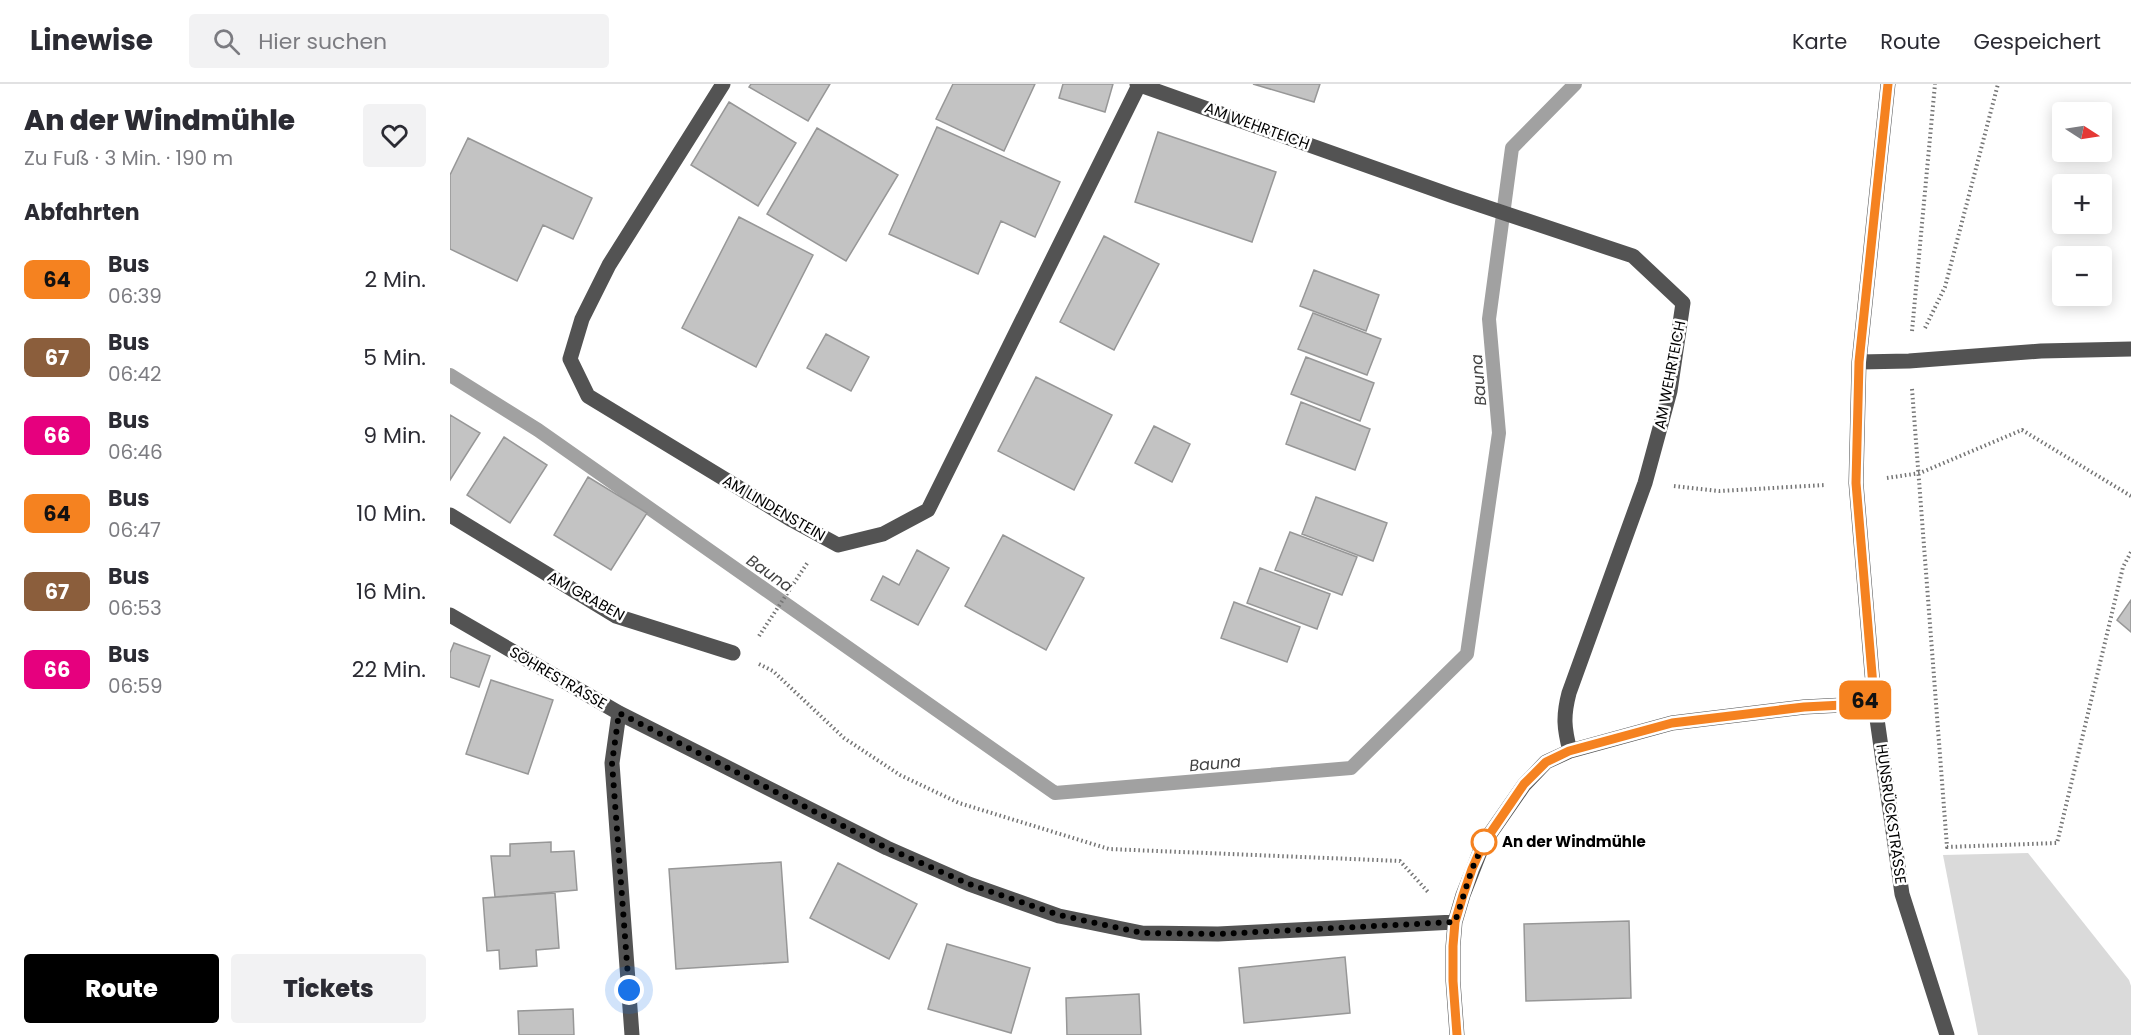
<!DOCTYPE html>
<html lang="de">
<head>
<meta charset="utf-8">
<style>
  :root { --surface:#fff; --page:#f2f2f3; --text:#2b2b33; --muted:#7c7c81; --line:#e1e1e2; --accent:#000 }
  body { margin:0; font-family:Poppins,sans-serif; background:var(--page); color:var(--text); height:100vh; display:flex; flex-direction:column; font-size:22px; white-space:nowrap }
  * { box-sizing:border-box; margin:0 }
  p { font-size:20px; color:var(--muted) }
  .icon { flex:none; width:33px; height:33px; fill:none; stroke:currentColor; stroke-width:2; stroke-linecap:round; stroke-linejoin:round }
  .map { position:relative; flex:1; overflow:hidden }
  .details { display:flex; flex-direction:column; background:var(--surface); width:450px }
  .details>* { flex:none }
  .badge { padding:0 12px; border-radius:9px; font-size:21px; line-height:39px }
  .needle { width:39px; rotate:102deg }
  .tools { position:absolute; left:1602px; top:18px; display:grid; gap:12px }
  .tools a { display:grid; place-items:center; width:60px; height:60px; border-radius:6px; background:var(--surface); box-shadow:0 3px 15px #0003; font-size:30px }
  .you { position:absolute; width:30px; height:30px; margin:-15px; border:4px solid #fff; border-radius:50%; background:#1a73e8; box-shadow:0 0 0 9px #1a73e833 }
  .map>.badge { position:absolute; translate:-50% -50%; box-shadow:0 0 0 3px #fff }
  h2 { padding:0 24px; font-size:22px; line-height:54px }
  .round { display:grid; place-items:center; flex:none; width:63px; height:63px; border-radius:6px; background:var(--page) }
  .head { display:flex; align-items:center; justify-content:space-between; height:102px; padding:0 24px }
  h1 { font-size:28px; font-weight:800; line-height:45px }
  .button { display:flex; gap:12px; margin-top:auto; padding:12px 24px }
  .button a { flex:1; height:69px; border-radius:6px; background:var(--accent); color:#fff; font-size:24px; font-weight:800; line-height:69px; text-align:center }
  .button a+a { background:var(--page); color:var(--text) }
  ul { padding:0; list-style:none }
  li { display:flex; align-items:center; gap:18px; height:78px; padding:0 24px }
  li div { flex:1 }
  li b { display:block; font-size:22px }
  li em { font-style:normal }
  li .badge { min-width:66px; font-weight:700; text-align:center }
  header { display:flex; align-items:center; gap:36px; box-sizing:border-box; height:84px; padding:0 30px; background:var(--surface); border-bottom:2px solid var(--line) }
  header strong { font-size:28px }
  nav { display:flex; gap:33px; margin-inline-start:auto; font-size:21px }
  .search { width:420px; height:54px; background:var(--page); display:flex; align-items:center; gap:15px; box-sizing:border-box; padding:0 21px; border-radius:6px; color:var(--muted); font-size:22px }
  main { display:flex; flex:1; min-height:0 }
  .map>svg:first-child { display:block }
  .green { fill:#dadada }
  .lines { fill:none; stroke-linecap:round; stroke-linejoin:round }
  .stream { stroke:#a1a1a1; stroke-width:14 }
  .building { fill:#c3c3c3; stroke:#979797; stroke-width:1.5 }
  .path { stroke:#757575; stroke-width:4; stroke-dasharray:1.5 3; stroke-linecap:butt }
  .minor { stroke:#535353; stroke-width:15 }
  .line-casing { stroke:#fff; stroke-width:14 }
  .line { stroke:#f58220; stroke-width:9 }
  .walk { stroke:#000; stroke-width:6; stroke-dasharray:0 10.8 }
  .stop-dot { fill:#fff; stroke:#f58220; stroke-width:3 }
  .labels { text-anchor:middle; stroke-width:5; stroke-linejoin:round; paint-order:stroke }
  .street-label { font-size:15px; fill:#000; stroke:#fff }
  .stop-label { font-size:15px; font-weight:bold; fill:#000; stroke:#fff; text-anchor:start }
  .water-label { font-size:16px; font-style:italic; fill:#424242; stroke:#fff }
</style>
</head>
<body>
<header>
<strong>Linewise</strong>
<div class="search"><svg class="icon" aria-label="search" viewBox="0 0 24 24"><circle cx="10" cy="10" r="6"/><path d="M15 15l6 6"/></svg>Hier suchen</div>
<nav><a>Karte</a><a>Route</a><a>Gespeichert</a></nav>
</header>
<main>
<section class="details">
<div class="head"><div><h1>An der Windmühle</h1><p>Zu Fuß · 3 Min. · 190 m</p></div><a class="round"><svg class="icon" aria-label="heart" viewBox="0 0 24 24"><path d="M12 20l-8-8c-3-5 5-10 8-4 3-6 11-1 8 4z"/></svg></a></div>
<h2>Abfahrten</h2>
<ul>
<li><span class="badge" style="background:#f58220;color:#111">64</span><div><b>Bus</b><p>06:39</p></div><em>2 Min.</em></li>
<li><span class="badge" style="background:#8b5e3c;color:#fff">67</span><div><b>Bus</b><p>06:42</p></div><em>5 Min.</em></li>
<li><span class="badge" style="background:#e6007e;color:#fff">66</span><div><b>Bus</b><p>06:46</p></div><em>9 Min.</em></li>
<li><span class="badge" style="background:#f58220;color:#111">64</span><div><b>Bus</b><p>06:47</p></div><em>10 Min.</em></li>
<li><span class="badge" style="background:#8b5e3c;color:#fff">67</span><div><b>Bus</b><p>06:53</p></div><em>16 Min.</em></li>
<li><span class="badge" style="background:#e6007e;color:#fff">66</span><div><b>Bus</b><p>06:59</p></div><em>22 Min.</em></li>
</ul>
<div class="button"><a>Route</a><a>Tickets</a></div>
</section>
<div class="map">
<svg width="1681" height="951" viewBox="0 0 1681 951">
  <rect width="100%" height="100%" fill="#fff"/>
  <path class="green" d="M1578,769L1679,896L1681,902V951H1528L1493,771Z"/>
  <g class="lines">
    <path class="stream" d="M0,291L88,346L605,709L901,684L1017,570L1049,349L1039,235L1062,64L1125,0"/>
  </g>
  <path class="building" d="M301,0H380L358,37L299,3Z
    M503,0H585L554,67L486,35Z
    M613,0H663L655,28L609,14Z
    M803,0H870L864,18Z
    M279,18L346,59L308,122L241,81Z
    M487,43L610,98L585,153L551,137L528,190L439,150Z
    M367,44L448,91L396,177L317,130Z
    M708,48L826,88L802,158L685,118Z
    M18,54L142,114L123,155L93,141L67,197L0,165V91Z
    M289,133L363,171L306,283L232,244Z
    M654,152L709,180L664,266L610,238Z
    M864,186L929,211L916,247L850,222Z
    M863,229L931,255L917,291L848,265Z
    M376,250L419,273L401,307L357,284Z
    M856,273L924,299L910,337L841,310Z
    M586,293L662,331L624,406L548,367Z
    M851,318L920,345L905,386L836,360Z
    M0,331L30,349L0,396Z
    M704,342L740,360L722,398L685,379Z
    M54,353L97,381L60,439L17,411Z
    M138,393L197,429L161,486L104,451Z
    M866,413L937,439L923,477L852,450Z
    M840,448L907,473L892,511L825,486Z
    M553,451L634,494L596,566L515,522Z
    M467,466L499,484L468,541L421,516L433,492L449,501Z
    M810,484L880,510L867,545L797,519Z
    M1681,516V548L1667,536Z
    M784,518L850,543L837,578L771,554Z
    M4,559L40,572L29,603L0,593V569Z
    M41,596L103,616L78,690L16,670Z
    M101,758V768L124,767L127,806L45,813L41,772H60V760Z
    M331,778L338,878L226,885L219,785Z
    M388,779L467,820L439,875L360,834Z
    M105,809L109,864L86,866L87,882L50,885L49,866L37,867L33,814Z
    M1179,837L1181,914L1076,917L1074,840Z
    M497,860L580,884L561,949L478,925Z
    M895,873L900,929L794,939L789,884Z
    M689,910L691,951H617L616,914Z
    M123,925L124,951H69L68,927Z"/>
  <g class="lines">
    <path class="path" d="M1475,244L1495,203L1548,0
      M1462,247L1485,0
      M1462,305L1497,763L1607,759L1673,483L1681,468
      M1437,394L1470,389L1572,346L1681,412
      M1224,402L1269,407L1375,401
      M309,552L358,478
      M309,580L323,587L394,654L450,691L509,719L659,765L950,777L978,808"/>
    <path class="minor" d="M273,0L159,181L132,235L120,275L138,312L342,436L388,461L433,450L478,426L689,1
      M687,0L1003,112L1183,172L1233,219L1220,307L1195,399L1119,609C1113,632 1114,644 1120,667
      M1438,0L1409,278L1406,399L1424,614L1452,810L1497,951
      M1409,278L1459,277L1591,267L1681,265
      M0,431L166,532L283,569
      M0,531L169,629L437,764L519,800L609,832L692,849L768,850L1005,838
      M169,629L162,679L182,951
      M1007,951L1003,897V862L1005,838L1013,811L1033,760L1074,701L1096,678L1120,667L1222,639L1354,623L1393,621L1424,614"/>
  </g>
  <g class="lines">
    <defs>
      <path id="line" d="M1007,951L1003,897V862L1005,838L1013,811L1022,785L1033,760L1074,700L1096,678L1119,667L1222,639L1354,623L1393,621L1424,614L1406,399L1409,278L1438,0"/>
    </defs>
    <use href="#line" class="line-casing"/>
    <use href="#line" class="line"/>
    <path class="walk" d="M179,906L162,679L169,629L437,764L519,800L609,831L692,849L768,850L1005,838L1022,785L1034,758"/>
  </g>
  <circle class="stop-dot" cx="1034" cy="758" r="12"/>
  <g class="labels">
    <g class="street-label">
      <text transform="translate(807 42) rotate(20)" y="5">AM WEHRTEICH</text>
      <text transform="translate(1220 291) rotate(-79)" y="5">AM WEHRTEICH</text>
      <text transform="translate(324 424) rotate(30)" y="5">AM LINDENSTEIN</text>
      <text transform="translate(136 512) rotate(29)" y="5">AM GRABEN</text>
      <text transform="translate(108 594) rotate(30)" y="5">SÖHRESTRASSE</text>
      <text transform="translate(1441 730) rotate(82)" y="5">HUNSRÜCKSTRASSE</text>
    </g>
    <g class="stop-label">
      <text x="1052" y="763">An der Windmühle</text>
    </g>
    <g class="water-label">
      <text transform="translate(1028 296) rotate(-95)" y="6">Bauna</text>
      <text transform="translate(320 489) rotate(35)" y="6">Bauna</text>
      <text transform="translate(765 679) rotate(-5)" y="6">Bauna</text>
    </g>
  </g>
</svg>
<div class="tools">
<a><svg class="needle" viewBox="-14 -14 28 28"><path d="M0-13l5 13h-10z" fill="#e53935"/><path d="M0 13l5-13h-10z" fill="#7c7c81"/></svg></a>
<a>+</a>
<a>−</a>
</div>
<div class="you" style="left:179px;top:906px"></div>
<b class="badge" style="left:1415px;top:616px;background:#f58220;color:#111">64</b>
</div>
</main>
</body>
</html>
